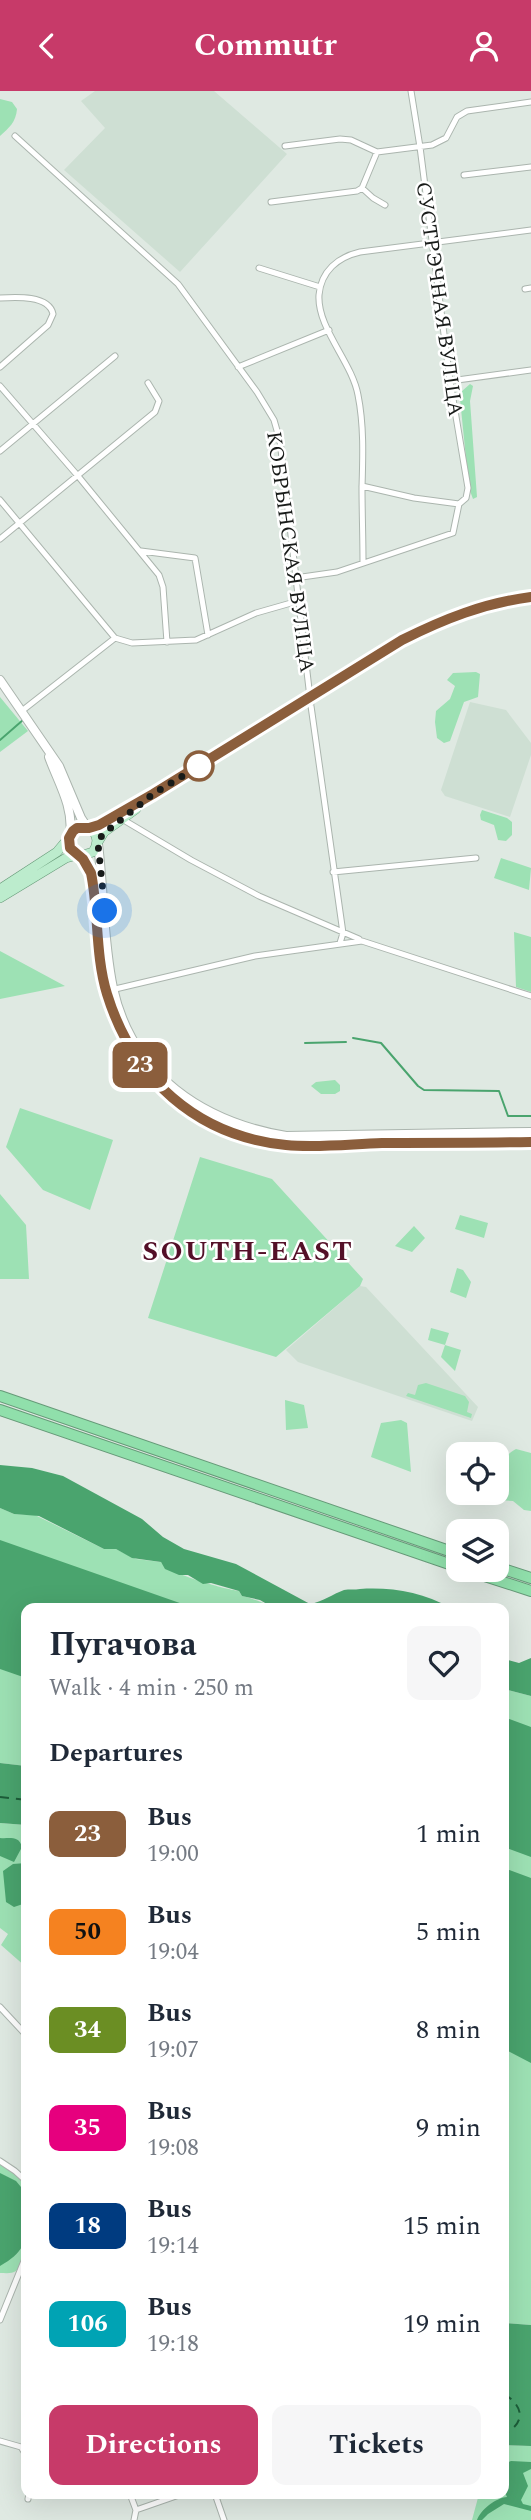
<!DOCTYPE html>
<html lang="en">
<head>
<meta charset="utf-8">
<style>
  :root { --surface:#fff; --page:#f6f6f7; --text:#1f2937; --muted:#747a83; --accent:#c73a69 }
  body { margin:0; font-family:Spectral,serif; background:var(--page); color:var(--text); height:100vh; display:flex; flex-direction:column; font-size:26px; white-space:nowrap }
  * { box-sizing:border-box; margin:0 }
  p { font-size:23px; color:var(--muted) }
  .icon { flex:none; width:38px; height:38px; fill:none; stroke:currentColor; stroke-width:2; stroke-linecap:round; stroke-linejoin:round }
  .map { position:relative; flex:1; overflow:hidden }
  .sheet { position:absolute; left:21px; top:1512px; width:488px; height:896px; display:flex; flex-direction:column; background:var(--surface); border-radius:14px; box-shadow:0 7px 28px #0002 }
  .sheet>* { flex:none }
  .badge { padding:0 14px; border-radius:10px; font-size:24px; line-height:46px }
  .controls { position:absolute; left:446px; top:1351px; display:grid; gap:14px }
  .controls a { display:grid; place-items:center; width:63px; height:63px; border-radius:14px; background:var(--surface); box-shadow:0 7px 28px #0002; font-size:35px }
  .you { position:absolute; width:35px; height:35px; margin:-18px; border:5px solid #fff; border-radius:50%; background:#1a73e8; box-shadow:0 0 0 10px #1a73e833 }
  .map>.badge { position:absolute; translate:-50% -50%; box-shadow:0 0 0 4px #fff }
  h2 { padding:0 28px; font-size:26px; line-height:63px }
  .round { display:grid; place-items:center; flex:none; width:74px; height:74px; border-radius:14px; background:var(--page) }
  .head { display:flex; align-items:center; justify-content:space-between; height:119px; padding:0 28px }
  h1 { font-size:33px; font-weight:700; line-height:52px }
  .cta { display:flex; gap:14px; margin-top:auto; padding:14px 28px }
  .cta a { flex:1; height:80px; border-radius:14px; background:var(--accent); color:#fff; font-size:28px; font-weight:700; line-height:80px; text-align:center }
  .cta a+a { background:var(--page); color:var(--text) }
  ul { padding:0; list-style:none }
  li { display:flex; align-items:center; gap:21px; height:98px; padding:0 28px }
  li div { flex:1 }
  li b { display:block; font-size:26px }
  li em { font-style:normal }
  li .badge { min-width:77px; font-weight:700; text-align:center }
  header { display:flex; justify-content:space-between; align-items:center; height:91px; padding:0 28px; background:var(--accent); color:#fff; font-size:32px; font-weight:700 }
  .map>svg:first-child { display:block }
  .built { fill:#cedfd3 }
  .green { fill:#9de1b4 }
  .water { fill:#4aa46e }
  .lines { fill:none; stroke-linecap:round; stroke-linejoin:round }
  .stream { stroke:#4aa46e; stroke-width:2 }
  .ferry { stroke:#1d5d39; stroke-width:2; stroke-dasharray:9 7; stroke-linecap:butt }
  .street-casing { stroke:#abb5ae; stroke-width:7 }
  .secondary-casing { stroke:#abb5ae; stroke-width:10 }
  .primary-casing { stroke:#669a78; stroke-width:10 }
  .highway-casing { stroke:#669a78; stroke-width:12 }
  .street { stroke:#fff; stroke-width:5 }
  .secondary { stroke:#fff; stroke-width:8 }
  .primary { stroke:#bceccd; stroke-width:9 }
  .highway { stroke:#90dfab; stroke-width:10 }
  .line-casing { stroke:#fff; stroke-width:16 }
  .line { stroke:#8b5e3c; stroke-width:10 }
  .walk { stroke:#181b19; stroke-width:7; stroke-dasharray:0 12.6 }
  .stop-dot { fill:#fff; stroke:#8b5e3c; stroke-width:3.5 }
  .labels { text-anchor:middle; stroke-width:5; stroke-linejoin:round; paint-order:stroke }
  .street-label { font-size:21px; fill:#181b19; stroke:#fff }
  .district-label { font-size:28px; font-weight:bold; letter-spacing:2px; fill:#541028; stroke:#fff }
</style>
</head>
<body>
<header><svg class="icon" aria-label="back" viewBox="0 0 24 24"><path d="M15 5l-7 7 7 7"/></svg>Commutr<svg class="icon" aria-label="person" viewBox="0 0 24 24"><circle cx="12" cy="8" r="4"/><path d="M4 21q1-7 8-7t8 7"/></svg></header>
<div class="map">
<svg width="531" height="2429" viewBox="0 0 531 2429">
  <rect width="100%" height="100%" fill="#dfe9e2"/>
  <path class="built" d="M95,0H214L287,63L180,181L64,79L105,37L81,10Z
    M470,611L506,619L531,652V664L510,726L445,705L441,699Z
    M360,1195L366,1196L478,1316L472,1330L298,1271L286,1259Z"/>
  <path class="green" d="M0,8L12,11L17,18C16,31 9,37 0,45Z
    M470,293L473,295L470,310L477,406L473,408L469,397L460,308L462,300Z
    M476,581L480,583L478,606L464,611L450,650L444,652L437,647L435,631L436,620L450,608L455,595L447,589L453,582Z
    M0,606L28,640L0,661Z
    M482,719L507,727L512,731V744L506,750L498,749L494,734L481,729L480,724Z
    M501,767L531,777L529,799L494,787Z
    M514,841L531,846V901L516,896Z
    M0,860L65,895L0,908Z
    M335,989L340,994V1000L335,1003H321L311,995L316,991Z
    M20,1017L113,1049L90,1119L43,1099L6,1056Z
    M200,1066L272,1088L363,1188L360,1195L276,1266L148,1227Z
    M0,1103L26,1134L29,1188H0Z
    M460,1124L488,1132L484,1147L455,1138Z
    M414,1135L425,1147L412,1161L395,1155Z
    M457,1177L463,1179L471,1191L466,1207L450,1201Z
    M431,1237L449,1242L445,1254L461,1259L455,1280L441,1266L445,1254L428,1249Z
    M426,1292L465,1305L469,1311L467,1321L472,1323L471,1327L406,1305L408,1302L415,1304L418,1294Z
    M285,1309L304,1314L308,1337L286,1339Z
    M401,1329L407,1332L411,1381L371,1366L381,1332Z
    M516,1358L531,1362V1420L524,1419L513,1410L496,1409L490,1402H497V1387C508,1374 500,1366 516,1358Z
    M0,1417L14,1423L35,1424L104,1458H116L136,1468L161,1471C166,1482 224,1498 239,1500L242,1505C257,1508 269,1516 284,1517H26V1675L0,1672Z
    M504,1598L531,1605V2234L504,2232Z
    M0,1732L26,1734V1876L1,1854L8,1843L0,1837Z
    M0,2073C9,2079 20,2084 25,2094C30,2106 27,2171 16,2180C12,2183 5,2182 0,2182Z
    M504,2354L531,2355V2429H472L479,2403H504Z"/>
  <path class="water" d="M0,1374L32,1377L63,1385L142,1428L163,1446L184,1458L236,1473L310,1513C322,1511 333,1503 344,1499C349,1498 355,1499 360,1498C391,1496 423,1501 450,1517L272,1516L260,1509L242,1505L239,1500L211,1492L203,1493L188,1484H179L165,1478L161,1471L132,1467L116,1458H104L39,1425L14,1423L0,1417Z
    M0,1449L194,1517H26V1587L0,1578Z
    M531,1567V1605L504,1598V1568L519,1572Z
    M504,1626L531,1636V1766L504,1756Z
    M0,1672L26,1675V1734L0,1732Z
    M0,1747C9,1748 19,1744 22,1756L14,1771L0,1765Z
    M26,1772V1812L14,1816L6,1811L3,1780L13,1773Z
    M504,1777L531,1787V1972L504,1958Z
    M0,2082L16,2090L26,2102C26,2136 35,2156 0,2175Z
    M504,2232L531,2234V2355L504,2354Z
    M511,2370L531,2371V2378L523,2382L528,2395L521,2409L523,2413L531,2415V2420L504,2413L488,2423L482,2429H477C481,2418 496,2407 507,2406L504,2399V2373Z"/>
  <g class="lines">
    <path class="stream" d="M0,649L23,629
      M353,947L381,952L418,995L424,999L499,1000L508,1025H531
      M305,952L346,951"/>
    <path class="ferry" d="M0,1706L26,1709
      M504,2303C524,2315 526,2332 504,2343"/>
    <defs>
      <path id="street" d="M411,0L420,56L450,290L468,397L466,407L459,413
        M15,45L178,193L257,301L274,329L280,350L311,615L343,842L340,852
        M285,55L340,48L351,49L377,61L432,54L446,47L457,26L467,20L531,11
        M464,84L531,76
        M362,97L373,107L385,114
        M271,111L357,100L362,97L377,61
        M259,177L320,196
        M525,198L531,197
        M0,207C16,206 49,204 53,223L48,234L0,276
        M238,276L329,239
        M450,290L531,279
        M0,295L78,385L159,484L163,496L167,551
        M0,360L115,265
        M362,395L414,407L459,413
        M0,409L115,547
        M0,448L155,321L159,310L148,292
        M141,460L195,467L208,544
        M363,471C363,446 362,421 362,396C363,365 364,334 358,304C352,271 317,237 319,204C321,180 338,166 360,161L531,139
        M295,487L337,481L453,442L459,413
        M23,619L115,547L132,552L196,549L256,522L298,510
        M122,728L191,769L259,805L359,848
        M333,781L476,767
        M111,899L255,865L362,850L531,905
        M0,1916L26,1944
        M0,2070L15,2080L26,2090
        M0,2229L26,2165
        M0,2350L21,2356L26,2364
        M130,2403L136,2419L134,2429
        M215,2403L224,2429
        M28,2408L29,2403
        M136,2419L182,2403"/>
      <path id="secondary" d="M0,589L59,675L81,727L87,736
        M49,666C58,691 74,716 70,744
        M98,753C104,801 103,850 113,897C132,984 203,1031 286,1045L531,1041
        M80,765C103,790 96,868 107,904C133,988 197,1046 287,1054C318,1057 351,1053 382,1052C432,1052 481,1052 531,1051"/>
      <path id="primary" d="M89,737L102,732L153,703L402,549C444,528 484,512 531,506
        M98,751L104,741L136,718
        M0,798L57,761L77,737C94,734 102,747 93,761L80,765L70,757L69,747
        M0,807L66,767L77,764"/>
      <path id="highway" d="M0,1305L458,1463
        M0,1319L458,1476
        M497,1476L531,1487
        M466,1479L531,1500"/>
    </defs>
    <use href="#street" class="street-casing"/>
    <use href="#secondary" class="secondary-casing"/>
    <use href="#primary" class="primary-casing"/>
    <use href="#highway" class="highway-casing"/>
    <use href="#street" class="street"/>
    <use href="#secondary" class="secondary"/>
    <use href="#primary" class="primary"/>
    <use href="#highway" class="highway"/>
  </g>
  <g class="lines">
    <defs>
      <path id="line" d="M531,506C484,512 444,528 402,549L153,703L99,734L89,737H77L73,740L69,747L70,757L83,768L91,782C99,821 95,864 107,903C133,987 196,1045 286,1054C318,1057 350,1053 382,1052C432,1052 481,1052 531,1051"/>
    </defs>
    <use href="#line" class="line-casing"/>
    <use href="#line" class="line"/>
    <path class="walk" d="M105,820L98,753L102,744L153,703L199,675"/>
  </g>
  <circle class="stop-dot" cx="199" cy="675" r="14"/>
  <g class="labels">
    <g class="street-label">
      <text transform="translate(440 208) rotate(82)" y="7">СУСТРЭЧНАЯ ВУЛІЦА</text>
      <text transform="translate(291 461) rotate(82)" y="7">КОБРЫНСКАЯ ВУЛІЦА</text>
    </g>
    <g class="district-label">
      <text x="248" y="1169">SOUTH-EAST</text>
    </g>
  </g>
</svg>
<div class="controls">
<a><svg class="icon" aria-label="locate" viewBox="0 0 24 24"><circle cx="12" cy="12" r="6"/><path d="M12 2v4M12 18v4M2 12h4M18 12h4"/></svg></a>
<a><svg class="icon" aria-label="layers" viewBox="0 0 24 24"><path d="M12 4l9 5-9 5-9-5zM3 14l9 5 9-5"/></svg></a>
</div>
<div class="you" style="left:105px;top:820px"></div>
<b class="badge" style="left:140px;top:974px;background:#8b5e3c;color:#fff">23</b>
<section class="sheet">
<div class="head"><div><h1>Пугачова</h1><p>Walk · 4 min · 250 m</p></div><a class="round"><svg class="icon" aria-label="heart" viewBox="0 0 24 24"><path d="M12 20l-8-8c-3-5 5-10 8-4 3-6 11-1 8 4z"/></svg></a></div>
<h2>Departures</h2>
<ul>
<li><span class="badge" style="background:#8b5e3c;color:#fff">23</span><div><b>Bus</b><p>19:00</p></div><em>1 min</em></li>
<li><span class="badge" style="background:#f58220;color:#111">50</span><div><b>Bus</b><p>19:04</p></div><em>5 min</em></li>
<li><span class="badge" style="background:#6b8e23;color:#fff">34</span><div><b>Bus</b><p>19:07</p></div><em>8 min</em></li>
<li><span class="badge" style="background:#e6007e;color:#fff">35</span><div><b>Bus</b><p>19:08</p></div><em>9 min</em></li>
<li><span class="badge" style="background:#003b80;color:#fff">18</span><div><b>Bus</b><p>19:14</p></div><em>15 min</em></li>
<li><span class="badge" style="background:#00a3b4;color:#fff">106</span><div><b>Bus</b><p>19:18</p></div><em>19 min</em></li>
</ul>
<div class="cta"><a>Directions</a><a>Tickets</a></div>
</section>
</div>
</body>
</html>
